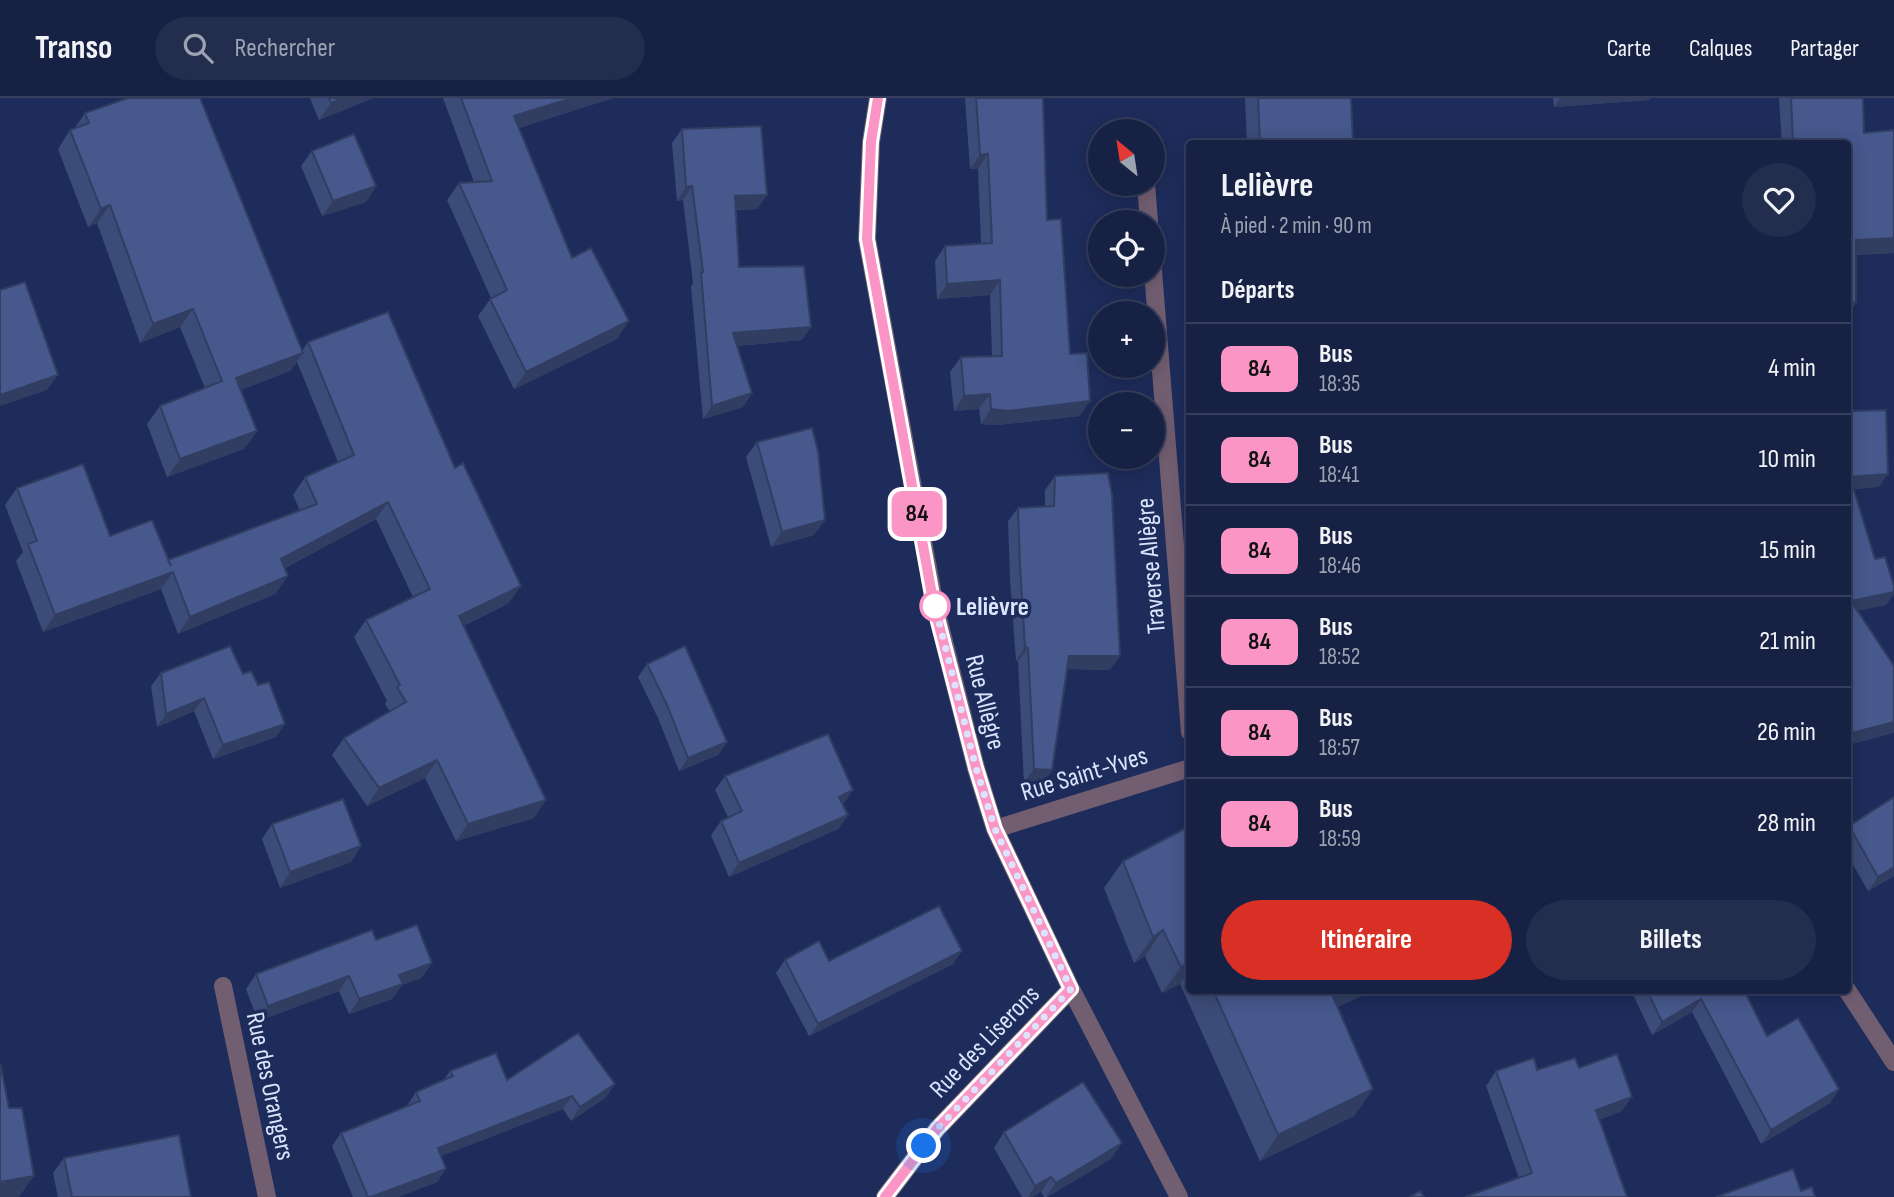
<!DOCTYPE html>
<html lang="fr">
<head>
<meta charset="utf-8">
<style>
  :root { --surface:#162144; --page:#232e4f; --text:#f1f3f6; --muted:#9ea3b2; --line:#353e5d; --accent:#d93025 }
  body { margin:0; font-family:"Sofia Sans Condensed",sans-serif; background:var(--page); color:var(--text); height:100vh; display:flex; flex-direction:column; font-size:26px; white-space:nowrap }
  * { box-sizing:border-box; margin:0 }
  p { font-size:23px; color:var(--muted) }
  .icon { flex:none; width:38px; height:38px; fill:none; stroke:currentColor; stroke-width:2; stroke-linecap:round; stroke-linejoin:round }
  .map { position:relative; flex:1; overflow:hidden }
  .drawer { position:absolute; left:1186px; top:42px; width:665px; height:854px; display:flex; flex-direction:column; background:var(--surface); border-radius:7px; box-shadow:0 4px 18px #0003,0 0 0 2px var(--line) }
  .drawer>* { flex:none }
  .badge { padding:0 14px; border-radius:10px; font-size:24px; line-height:46px }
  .needle { width:46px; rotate:330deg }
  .fabs { position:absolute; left:1088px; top:21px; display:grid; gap:14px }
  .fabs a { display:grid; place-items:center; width:77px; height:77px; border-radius:50%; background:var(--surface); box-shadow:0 4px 18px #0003,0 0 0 2px var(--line); font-size:35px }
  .you { position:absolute; width:35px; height:35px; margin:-18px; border:5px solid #fff; border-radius:50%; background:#1a73e8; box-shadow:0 0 0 10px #1a73e833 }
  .map>.badge { position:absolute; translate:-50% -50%; box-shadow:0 0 0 4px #fff }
  h2 { padding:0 35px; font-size:26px; line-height:63px }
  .round { display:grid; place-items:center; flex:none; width:74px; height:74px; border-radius:37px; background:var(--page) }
  .headline { display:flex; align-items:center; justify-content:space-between; height:119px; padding:0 35px }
  h1 { font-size:33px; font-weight:700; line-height:52px }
  .primary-button { display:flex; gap:14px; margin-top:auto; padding:14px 35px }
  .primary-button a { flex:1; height:80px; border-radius:42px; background:var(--accent); color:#fff; font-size:28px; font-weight:700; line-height:80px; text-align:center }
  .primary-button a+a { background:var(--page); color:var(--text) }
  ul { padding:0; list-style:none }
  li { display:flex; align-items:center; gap:21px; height:91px; padding:0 35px; border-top:2px solid var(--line) }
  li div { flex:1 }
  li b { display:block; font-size:26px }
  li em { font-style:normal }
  li .badge { min-width:77px; font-weight:700; text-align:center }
  header { display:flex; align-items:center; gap:42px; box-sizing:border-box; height:98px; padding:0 35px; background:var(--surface); border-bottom:2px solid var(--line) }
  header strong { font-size:33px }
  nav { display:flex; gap:38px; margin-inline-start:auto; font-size:24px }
  .search { width:490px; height:63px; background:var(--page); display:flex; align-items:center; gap:18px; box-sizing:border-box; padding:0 24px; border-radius:38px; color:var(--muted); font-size:26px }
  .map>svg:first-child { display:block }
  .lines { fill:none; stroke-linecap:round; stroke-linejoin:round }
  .minor { stroke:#725e71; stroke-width:18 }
  .wall { fill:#3c4c78 }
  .shaded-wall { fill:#313e62 }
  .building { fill:#46588c; stroke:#313e62; stroke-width:2 }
  .line-casing { stroke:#fff; stroke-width:16 }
  .line { stroke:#fa95c5; stroke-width:10 }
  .walk { stroke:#dbe4fc; stroke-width:7; stroke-dasharray:0 12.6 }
  .stop-dot { fill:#fff; stroke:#fa95c5; stroke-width:3.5 }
  .labels { text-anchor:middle; stroke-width:7; stroke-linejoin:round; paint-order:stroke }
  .street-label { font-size:26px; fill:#dbe4fc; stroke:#1e2c5b }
  .stop-label { font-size:26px; font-weight:bold; fill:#dbe4fc; stroke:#1e2c5b; text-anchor:start }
</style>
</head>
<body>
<header>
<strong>Transo</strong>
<div class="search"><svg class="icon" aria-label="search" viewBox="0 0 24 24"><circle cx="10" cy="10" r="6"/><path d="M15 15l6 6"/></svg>Rechercher</div>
<nav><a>Carte</a><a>Calques</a><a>Partager</a></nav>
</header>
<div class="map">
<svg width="1894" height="1099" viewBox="0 0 1894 1099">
  <rect width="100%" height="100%" fill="#1e2c5b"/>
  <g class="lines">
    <path class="minor" d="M878,0L871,44L867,141L935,508L976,670L995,731L1071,891L1179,1099
      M1146,86L1149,124
      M1153,173L1190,634
      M995,731L1190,670
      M223,888L267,1099
      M1847,892L1894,964
      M885,1099L937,1031L1071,891"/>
  </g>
  <path class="wall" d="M310,0H373L319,22Z
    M443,0H613L519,30L572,160L617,241L514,291L478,218L491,200L447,102L459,85L474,84Z
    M965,0H1043L1047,122L1080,318L998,327L981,326L979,311L954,313L950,274L961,259L992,258L990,197L937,201L935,163L945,148L981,145L978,71H970Z
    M1245,0H1351L1353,46H1247Z
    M1553,0H1650L1649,2L1554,9Z
    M1779,0H1863L1864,35L1894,32V155L1856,157V204L1851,212L1848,46H1782Z
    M85,15L302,253L308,244L509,505L463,528L534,720L456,743L425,680L367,708L332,657L344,640L390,614L385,606L387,603L354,539L366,522L413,499L376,421L285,470L288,478L275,496L178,536L161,491L43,534L16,463L23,454L5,407L17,390L110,438L168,462L300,413L293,397L305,379L338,364L297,264L290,273L240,292L257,333L244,351L167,379L147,326L160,308L205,290L180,229L140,245L97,125L88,129L58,51L70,32L74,31Z
    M682,31L767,97L757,111L736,112L739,169L802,242L737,248L752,295L743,309L703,321L691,188L693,185L683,102L677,103L672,45Z
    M312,53L376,88L366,104L322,118L301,68Z
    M757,344L814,437L771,449L746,359Z
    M1055,378L1110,572L1067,571L1052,672L1043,686L1024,685L1018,563H1016L1010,481L1008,423L1018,410L1045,408V392Z
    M647,566L727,644L718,657L679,673L658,620L638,579Z
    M161,575L243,576L258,587L285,626L276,639L213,661L194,613L157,629L151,588Z
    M725,678L843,707L848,717L838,731L729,779L711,737L721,723L728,719L715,692Z
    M272,726L361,748L351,764L280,790L262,741Z
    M1190,728V892H1374L1337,909L1373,991L1354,1018L1260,1063L1180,886L1162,895L1145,858L1134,865L1104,790L1123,763Z
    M1849,728L1894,778L1868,793L1848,758V730Z
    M376,842L432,865L421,880L402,887L392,901L349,916L339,893L258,923L246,891L256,876Z
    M785,862L953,866L809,938L776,875Z
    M1631,892H1744L1767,938L1839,991L1830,1005L1761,1046L1692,914L1652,937Z
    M1579,970L1622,1013L1599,1022L1627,1099L1519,1080L1486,988L1496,973Z
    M450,973L507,982L615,986L605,1000L571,1023L563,1011L441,1058L446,1071L437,1084L398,1099H353L332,1048L341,1035L407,1009V1008L416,994L443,983Z
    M1004,1034L1111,1061L1047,1099H1044L1041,1094L1032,1099H1022L994,1050Z
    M129,1048L191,1099H58L53,1075L64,1060Z"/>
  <path class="shaded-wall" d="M343,0H373L319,22L331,5Z
    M572,0H613L502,35L514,18Z
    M1560,0H1650L1649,2L1554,9Z
    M988,56L978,71H970L980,57Z
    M376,88L366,104L322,118L333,103Z
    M692,88L683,102L677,103L686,89Z
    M767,97L757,111L725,112L735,98Z
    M110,107L97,125L88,129L101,111Z
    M1894,140V155L1848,157L1856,142Z
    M1000,182L990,197L937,201L947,186Z
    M193,211L180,229L140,245L153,226Z
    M629,223L617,241L514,291L526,274Z
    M811,229L802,242L724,249L733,235Z
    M303,255L290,273L223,298L236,280Z
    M58,277L47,292L0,308V297Z
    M752,295L743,309L703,321L712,308Z
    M990,296L979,311L954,313L964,298Z
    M1090,303L1080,318L998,327L981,326L991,311Z
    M257,333L244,351L167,379L180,361Z
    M1888,376L1879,389L1848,392L1850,379Z
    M388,404L376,421L269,478L281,461Z
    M825,422L814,437L771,449L782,434Z
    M173,474L161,491L43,534L55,517Z
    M288,478L275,496L178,536L190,519Z
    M521,488L509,505L446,536L459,518Z
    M1894,494V496L1886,507L1848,515L1851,503Z
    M1025,549L1028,550L1018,563H1016Z
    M1069,558H1120L1110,572L1059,571Z
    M204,600L194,613L157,629L166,616Z
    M1894,624V635L1848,647V636Z
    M285,626L276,639L213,661L223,647Z
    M727,644L718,657L679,673L688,660Z
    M437,662L425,680L367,708L379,690Z
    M1034,671L1052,672L1043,686L1024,685Z
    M853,692L843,707L829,713L839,699Z
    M546,702L534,720L456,743L468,726Z
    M848,717L838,731L729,779L739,765Z
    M361,748L351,764L280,790L290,774Z
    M1894,769V778L1868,793L1878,779Z
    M1163,832L1145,858L1134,865L1153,839Z
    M962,853L953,866L809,938L818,926Z
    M1190,864V871L1180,886L1162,895L1181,869Z
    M432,865L421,880L402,887L392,901L349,916L359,901L399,877Z
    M349,878L339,893L258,923L268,908Z
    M1334,892H1374L1312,921L1331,894Z
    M1701,901L1692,914L1652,937L1662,924Z
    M615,986L605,1000L571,1023L580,1009Z
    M1373,991L1354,1018L1260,1063L1278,1037Z
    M1839,991L1830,1005L1761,1046L1771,1032Z
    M572,998L563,1011L428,1063L438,1050Z
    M1632,999L1622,1013L1586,1027L1596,1012Z
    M1122,1045L1111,1061L1046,1099L1056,1085Z
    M446,1071L437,1084L398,1099H371Z
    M34,1078L19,1099H0V1084Z
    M1051,1079L1041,1094L1032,1099H1028L1035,1088Z"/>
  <path class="building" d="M128,0H200L303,255L236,280L257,333L180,361L160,308L222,283L193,211L153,226L110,107L101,111L70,32L89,25L85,15Z
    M329,0H343L331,5Z
    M461,0H572L514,18L572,160L591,150L629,223L526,274L490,201L507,192L459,85L492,83Z
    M976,0H1043L1047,122L1061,121L1070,256L1087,255L1090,303L1008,313L991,311L990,296L964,298L961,259L1002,258L1000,182L947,186L945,148L992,145L988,56L980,57Z
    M1258,0H1351L1353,46H1260Z
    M1791,0H1863L1864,35L1894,32V140L1856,142V204L1851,205L1850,237H1848V46H1797L1796,44H1793Z
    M761,28L767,97L735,98L739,169L804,168L811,229L733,235L752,295L712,308L701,174H703L692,88L686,89L682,31Z
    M354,36L376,88L333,103L312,53Z
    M25,184L58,277L0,297V192Z
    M388,214L455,370L463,365L521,488L459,518L546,702L468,726L437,662L379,690L344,640L406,604L397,589L400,587L366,522L430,491L388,404L281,461L288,478L190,519L173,474L55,517L28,446L37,443L17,390L83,366L110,438L152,422L171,468L168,462L317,406L305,379L354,357L308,244Z
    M1886,312L1888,376L1850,379L1875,461L1885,459L1894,488V494L1851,503L1894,568V624L1848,636V564L1850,563L1848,555V313Z
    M812,330L818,353L825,422L782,434L757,344Z
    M1108,375L1112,397L1120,558H1069L1052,672L1034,671L1028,550L1025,549L1020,468L1018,410L1054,408L1055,378Z
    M230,548L243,576L251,573L258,587L269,584L285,626L223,647L204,600L166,616L161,575Z
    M685,548L727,644L688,660L667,607L647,566Z
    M828,636L853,692L839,699L848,717L739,765L721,723L742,713L725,678Z
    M1894,699V769L1878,779L1849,728Z
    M343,701L361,748L290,774L272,726Z
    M1190,728V864L1181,869L1163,832L1153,839L1123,763Z
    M939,808L962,853L818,926L785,862L819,843L829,863Z
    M417,827L432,865L399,877L403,886L359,901L349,878L268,908L256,876L372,832L376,842Z
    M1213,892H1334L1331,894L1373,991L1278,1037Z
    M1647,892H1744L1767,938L1798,920L1839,991L1771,1032L1701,901L1662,924Z
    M578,935L615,986L580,1009L572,998L438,1050L446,1071L371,1099H368L341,1035L420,1003L416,994L453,978L450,973L496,955L507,982Z
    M1617,956L1632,999L1596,1012L1627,1099H1465L1532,1075L1496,973L1534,960L1537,972L1575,960L1579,970Z
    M0,965L9,1010H22L34,1078L0,1084Z
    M1083,984L1122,1045L1056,1085L1051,1079L1035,1088L1004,1034Z
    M179,1037L191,1099H72L64,1060Z
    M1793,1071L1801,1093L1812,1089L1815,1099H1716Z
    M1420,1093L1424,1099H1410Z"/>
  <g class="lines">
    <defs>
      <path id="line" d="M878,0L871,44L867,141L934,508L976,670L995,731L1071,891L937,1031L885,1099"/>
    </defs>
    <use href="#line" class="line-casing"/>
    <use href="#line" class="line"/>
    <path class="walk" d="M924,1048L937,1031L1071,891L995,731L976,670L935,508"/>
  </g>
  <circle class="stop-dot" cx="935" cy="508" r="14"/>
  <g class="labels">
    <g class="street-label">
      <text transform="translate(1150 468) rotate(-95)" y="9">Traverse Allègre</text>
      <text transform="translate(986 604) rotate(76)" y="9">Rue Allègre</text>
      <text transform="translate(1084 675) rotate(-17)" y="9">Rue Saint-Yves</text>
      <text transform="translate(984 943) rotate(-46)" y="9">Rue des Liserons</text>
      <text transform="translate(271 988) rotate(78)" y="9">Rue des Orangers</text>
    </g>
    <g class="stop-label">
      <text x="956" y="517">Lelièvre</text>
    </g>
  </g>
</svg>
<div class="fabs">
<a><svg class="needle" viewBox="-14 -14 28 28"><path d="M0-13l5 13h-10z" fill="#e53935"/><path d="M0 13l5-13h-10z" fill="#9ea3b2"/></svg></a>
<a><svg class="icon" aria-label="locate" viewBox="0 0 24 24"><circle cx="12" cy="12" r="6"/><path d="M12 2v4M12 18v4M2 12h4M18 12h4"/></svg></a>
<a>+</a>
<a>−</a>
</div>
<div class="you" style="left:924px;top:1048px"></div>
<b class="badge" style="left:917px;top:416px;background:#fa95c5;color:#111">84</b>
<section class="drawer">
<div class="headline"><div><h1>Lelièvre</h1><p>À pied · 2 min · 90 m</p></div><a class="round"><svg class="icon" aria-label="heart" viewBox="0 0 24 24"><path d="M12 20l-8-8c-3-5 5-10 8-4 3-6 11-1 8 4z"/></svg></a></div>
<h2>Départs</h2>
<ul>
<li><span class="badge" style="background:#fa95c5;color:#111">84</span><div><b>Bus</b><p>18:35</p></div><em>4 min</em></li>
<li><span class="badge" style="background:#fa95c5;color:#111">84</span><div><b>Bus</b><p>18:41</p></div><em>10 min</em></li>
<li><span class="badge" style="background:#fa95c5;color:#111">84</span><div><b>Bus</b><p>18:46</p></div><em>15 min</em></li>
<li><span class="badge" style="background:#fa95c5;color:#111">84</span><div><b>Bus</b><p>18:52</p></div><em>21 min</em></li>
<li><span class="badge" style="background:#fa95c5;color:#111">84</span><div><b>Bus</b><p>18:57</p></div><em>26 min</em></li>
<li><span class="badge" style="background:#fa95c5;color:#111">84</span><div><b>Bus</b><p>18:59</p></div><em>28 min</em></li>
</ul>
<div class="primary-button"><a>Itinéraire</a><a>Billets</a></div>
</section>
</div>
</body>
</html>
